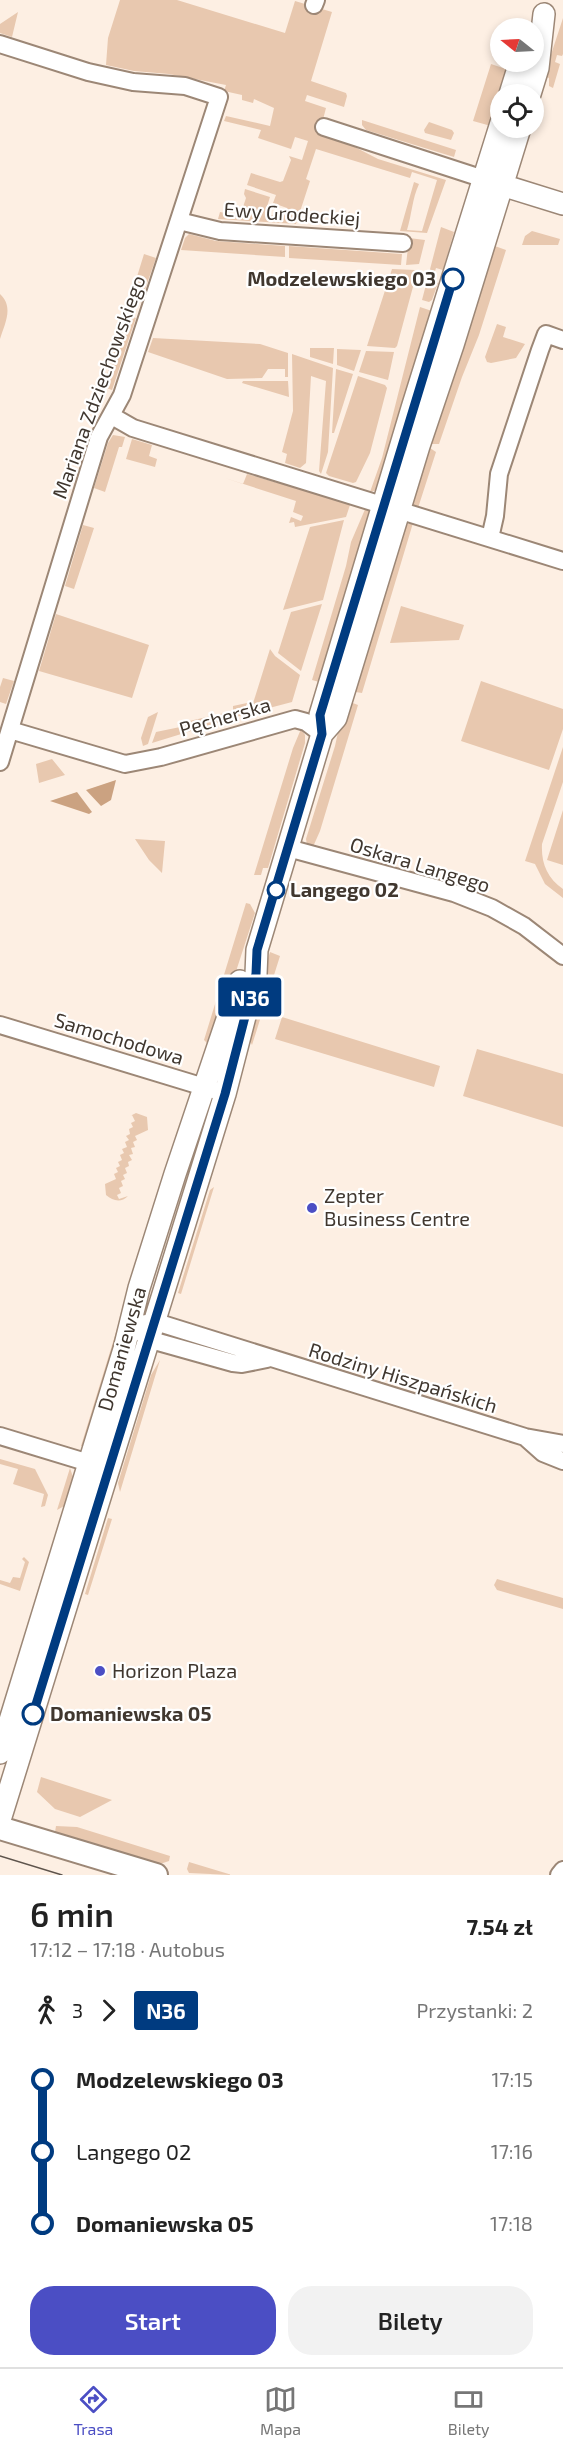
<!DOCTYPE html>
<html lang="pl">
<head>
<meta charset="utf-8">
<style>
  :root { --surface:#fff; --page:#f2f2f2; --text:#222; --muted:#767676; --line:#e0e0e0; --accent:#4b4ec4 }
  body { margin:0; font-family:"Exo 2",sans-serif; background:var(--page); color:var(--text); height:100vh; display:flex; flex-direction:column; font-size:22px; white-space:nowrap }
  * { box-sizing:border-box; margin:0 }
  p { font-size:20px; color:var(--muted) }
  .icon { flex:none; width:33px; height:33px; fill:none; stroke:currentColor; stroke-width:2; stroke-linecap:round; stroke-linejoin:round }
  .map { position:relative; height:1875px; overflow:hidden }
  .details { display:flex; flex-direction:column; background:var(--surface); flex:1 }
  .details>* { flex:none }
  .badge { padding:0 12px; border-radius:4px; font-size:21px; line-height:39px }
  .needle { width:39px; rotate:288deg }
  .fabs { position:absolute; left:490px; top:18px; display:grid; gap:12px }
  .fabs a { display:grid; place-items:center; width:54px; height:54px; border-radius:50%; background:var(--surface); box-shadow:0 3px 9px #0003; font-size:30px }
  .map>.badge { position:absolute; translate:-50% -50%; box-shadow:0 0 0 3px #fff }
  .legs { display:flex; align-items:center; gap:9px; height:66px; padding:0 30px; font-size:20px }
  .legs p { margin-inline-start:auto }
  .head { display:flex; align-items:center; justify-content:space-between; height:102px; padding:0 30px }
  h1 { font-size:33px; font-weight:600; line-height:45px }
  .button { display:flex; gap:12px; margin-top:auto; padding:12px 30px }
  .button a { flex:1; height:69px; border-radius:24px; background:var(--accent); color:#fff; font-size:24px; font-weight:600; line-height:69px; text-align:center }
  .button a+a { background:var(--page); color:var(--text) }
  ul { padding:0 30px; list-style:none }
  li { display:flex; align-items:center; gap:21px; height:72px; font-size:22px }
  li i { display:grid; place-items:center; width:9px; height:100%; margin:0 8px; background:currentColor }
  li i::after { content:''; width:15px; height:15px; margin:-8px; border:4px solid; border-radius:50%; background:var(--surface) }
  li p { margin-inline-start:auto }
  li:first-child i { background:linear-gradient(#0000 50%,currentColor 0) }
  li:last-child i { background:linear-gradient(currentColor 50%,#0000 0) }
  .menu { display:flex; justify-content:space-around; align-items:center; height:84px; border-top:2px solid var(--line); background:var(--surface); font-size:16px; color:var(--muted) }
  .menu a { display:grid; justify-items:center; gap:3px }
  .menu .selected { color:var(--accent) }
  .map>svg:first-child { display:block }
  .green { fill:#e8c8af }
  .water { fill:#cba281 }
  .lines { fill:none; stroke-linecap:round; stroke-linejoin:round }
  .minor-casing { stroke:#9c8776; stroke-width:20 }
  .tertiary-casing { stroke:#9c8776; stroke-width:24 }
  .secondary-casing { stroke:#9c8776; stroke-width:26 }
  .minor { stroke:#fff; stroke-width:16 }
  .tertiary { stroke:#fff; stroke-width:21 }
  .secondary { stroke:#fff; stroke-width:22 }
  .tram { stroke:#5e544c; stroke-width:1.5 }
  .line-1-casing { stroke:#fff; stroke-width:14 }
  .line-1 { stroke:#003b80; stroke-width:9 }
  .stop-1-dot { fill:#fff; stroke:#003b80; stroke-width:3 }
  .poi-dot { fill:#4b4ec4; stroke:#fff; stroke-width:2 }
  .labels { text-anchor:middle; stroke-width:4.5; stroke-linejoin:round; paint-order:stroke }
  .street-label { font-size:20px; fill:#40372f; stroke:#fff }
  .stop-label { font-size:20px; font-weight:bold; fill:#40372f; stroke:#fff; text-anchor:start }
  .poi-label { font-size:20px; fill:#40372f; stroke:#fff; text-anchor:start }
</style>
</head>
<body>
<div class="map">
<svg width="563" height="1875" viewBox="0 0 563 1875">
  <rect width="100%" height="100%" fill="#fdefe3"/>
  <path class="green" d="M120,0H177L285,33L295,1L332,12L311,81L346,93L347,96L344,107L307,95L305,101L326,108L319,135L351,145L378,159L446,180L427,233L400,231L414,182L419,184C412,199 412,214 407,230L422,231L437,180L412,172L410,178L316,149L306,179L310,181L296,224L218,219L220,212L240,216L246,198L244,194L245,189L270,197L265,213L283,219L287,208L273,203L276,195L247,185L251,173L280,182L283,181L291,160L289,156L302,160L308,141L295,137L291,149L258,138L261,130L224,121L226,116L270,126L274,108L254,99L253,103L242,100V95L224,91L226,85L169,74L134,71L106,65L108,38Z
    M18,12L12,37L0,33V24Z
    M563,18V54L562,56L557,55L555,62L560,64L553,88L549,86V78L544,76Z
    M508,62H511L491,126L473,121L491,64L506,69Z
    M362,120L456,150L454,157L366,130L362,125Z
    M429,122L452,130L454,133L451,140L425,133L424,130Z
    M441,227L454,232L443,270L436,268L432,281L438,283L432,300L429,302L422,300Z
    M532,231L560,239L558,245H522L525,236Z
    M189,234L216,241L285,246V257L181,250L185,238Z
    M409,238L425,240L419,264L406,265Z
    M492,245L506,250L479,335L462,377L439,444H432L430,442Z
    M289,246L402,254L401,265L289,258Z
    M144,254L156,258L142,298L131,296Z
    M392,269L415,270L417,272L397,346L395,348L367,346Z
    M0,294C14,307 5,323 0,339Z
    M420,307L435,312L377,490L370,492L382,458Z
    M126,314L136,318L112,390L103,387Z
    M497,324L506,327L503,337L525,344L516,358L491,363L487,362L485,357Z
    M153,338L260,344L288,353V377H285V369H268L262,378L227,379L148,352Z
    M310,348H334L333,364L310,357Z
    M337,349L361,350L354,371L337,365Z
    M366,351L394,352L388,380L359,372Z
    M292,354L333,368L328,452L321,474L319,471L326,381L311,376L306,463L300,468L285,463L287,454L282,452L293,411Z
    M336,369L353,374L334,433H332Z
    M358,376L385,385L387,388L370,453L356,482L353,483L329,476L326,473Z
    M243,381H288L289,397L242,383Z
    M113,435L125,437L122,447H119L105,492L94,488L108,443Z
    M132,439L152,445L149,456L157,459L155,467L126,459Z
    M430,448L436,452L418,508L412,503L428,449Z
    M247,474L278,483L279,479L351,502L346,517L295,527L294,522L289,523L291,517L301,521L303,516L293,512L296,501L225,478L243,484Z
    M366,507L372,516L323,683L312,680L346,566L351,542Z
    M344,520L323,600L283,610L310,527Z
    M413,523L362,693L349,691L404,525Z
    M83,525L94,528L74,589L65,586Z
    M322,604L301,671L278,653L291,612Z
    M401,606L464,625L459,640L390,643Z
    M56,614L149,645L132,698L39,671Z
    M270,649L275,656L300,675L292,702L250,713Z
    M3,678L14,681L6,704L0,702V687Z
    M481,681L563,709V729L549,770L461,741Z
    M345,700L358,705L320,831L312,849L307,845L306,839L335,746Z
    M247,703L243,715L152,743L156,732L185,726V722L233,711V706Z
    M158,712L148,744L143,746L141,738L148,717Z
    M301,729L305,735V743L268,868H263L261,875H254L293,748Z
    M563,747V782L542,844C541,863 547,878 563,889V898L545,884L535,864L525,861Z
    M52,759L65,775L39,783L36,764Z
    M563,810V865L547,860Z
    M135,839L165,841L162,873L149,860Z
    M246,903L250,904L255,913L226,1002L208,1044L204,1040Z
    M270,952L280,956L252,1045C241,1029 264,972 270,952Z
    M282,1017L440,1066L434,1087L275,1039Z
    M477,1049L563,1074V1127L463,1096Z
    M136,1113L147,1117L148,1130L135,1136L137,1140L133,1142L135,1147L131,1148L133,1154L129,1155L132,1160L128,1162L129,1166L125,1168L127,1173L123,1175L125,1179L121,1181L123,1186L119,1188L121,1193L117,1195L119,1199L128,1196C121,1203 113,1201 106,1195L105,1184L116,1179L114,1174L118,1172L116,1168L120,1166L118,1162L122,1160L120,1155L124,1153L122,1149L127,1147L125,1142L129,1140L126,1136L130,1134L129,1129L133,1127L131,1123L135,1121L132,1115L124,1119Z
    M214,1187L181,1294L178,1293L210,1190Z
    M121,1316L115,1347L83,1446H81Z
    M160,1360L120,1492L118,1483L151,1375Z
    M0,1459L35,1469L48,1495L45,1506L41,1507L44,1494L13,1484L18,1469L0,1464Z
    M70,1468L74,1480L66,1505L57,1510Z
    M108,1518L112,1519L88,1595L85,1594Z
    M24,1557L29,1562L20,1591L0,1584V1580L10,1583L13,1577L20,1578L25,1562L22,1559Z
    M497,1579L563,1598V1609L497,1590L494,1585Z
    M41,1777L112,1800L80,1817L55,1809L37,1792Z
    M56,1826L77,1827L170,1856L169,1861L160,1864L55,1832Z
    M189,1862L232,1875L189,1873L187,1869Z"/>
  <path class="water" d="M116,780L111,800L101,806L86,790Z
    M77,792L92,812L89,814L50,801Z"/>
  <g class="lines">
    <defs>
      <path id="minor" d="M314,5L316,0
        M0,44L88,72L133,82L185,86L219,97L122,395L99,437L0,762
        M324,127L484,179
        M179,221L220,231L403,243
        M112,416L133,428L563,561
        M490,538L495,516L499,474L540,350L546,334L563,340
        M10,730L125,764L161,757L295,719L306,722L322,734
        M288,848L454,893L492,908L524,926L563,956
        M0,1025L214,1090
        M130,1325L156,1322L525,1437L563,1444
        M140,1332L151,1340L233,1363L242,1364L267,1359
        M0,1436L89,1463
        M525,1437L543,1453L563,1461
        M559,1875L563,1870"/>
      <path id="tertiary" d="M510,94L520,62
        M530,94L538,68L544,14
        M489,181L563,204
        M322,734L336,718L419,446L453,345L520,128
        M0,1753L124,1349L139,1288L175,1174L240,981
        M0,1820L225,1094L256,974L257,950L322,734L320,715L412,408L501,123"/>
      <path id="secondary" d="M0,1828L156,1875"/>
    </defs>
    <use href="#minor" class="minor-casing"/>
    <use href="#tertiary" class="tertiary-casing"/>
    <use href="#secondary" class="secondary-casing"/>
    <use href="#minor" class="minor"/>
    <use href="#tertiary" class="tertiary"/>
    <use href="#secondary" class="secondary"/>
    <path class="tram" d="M0,1856L62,1875"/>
  </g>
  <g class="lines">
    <defs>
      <path id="line-1" d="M33,1714L225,1094L256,974L257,950L322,734L320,715L453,279"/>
    </defs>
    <use href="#line-1" class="line-1-casing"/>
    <use href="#line-1" class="line-1"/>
  </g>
  <g class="stop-1-dot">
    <circle cx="453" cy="279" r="10"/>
    <circle cx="276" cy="890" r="8"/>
    <circle cx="33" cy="1714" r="10"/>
  </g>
  <g class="poi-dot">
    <circle cx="312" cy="1208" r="6"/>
    <circle cx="100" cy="1671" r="6"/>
  </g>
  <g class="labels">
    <g class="street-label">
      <text transform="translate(292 214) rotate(4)" y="7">Ewy Grodeckiej</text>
      <text transform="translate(99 387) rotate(-70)" y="7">Mariana Zdziechowskiego</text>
      <text transform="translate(225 717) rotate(-16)" y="7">Pęcherska</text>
      <text transform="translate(420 865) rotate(17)" y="7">Oskara Langego</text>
      <text transform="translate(119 1039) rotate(17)" y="7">Samochodowa</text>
      <text transform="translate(122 1349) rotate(-74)" y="7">Domaniewska</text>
      <text transform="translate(403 1378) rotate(17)" y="7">Rodziny Hiszpańskich</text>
    </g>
    <g class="stop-label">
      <text x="436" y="286" text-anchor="end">Modzelewskiego 03</text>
      <text x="290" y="897">Langego 02</text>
      <text x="50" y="1721">Domaniewska 05</text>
    </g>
    <g class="poi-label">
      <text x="324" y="1203">Zepter<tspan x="324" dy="23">Business Centre</tspan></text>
      <text x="112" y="1678">Horizon Plaza</text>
    </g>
  </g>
</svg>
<div class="fabs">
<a><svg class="needle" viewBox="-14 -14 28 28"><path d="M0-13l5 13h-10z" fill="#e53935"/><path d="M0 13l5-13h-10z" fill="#767676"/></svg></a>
<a><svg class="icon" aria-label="locate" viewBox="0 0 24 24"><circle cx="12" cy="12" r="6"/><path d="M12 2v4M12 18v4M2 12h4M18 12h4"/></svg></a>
</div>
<b class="badge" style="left:250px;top:997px;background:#003b80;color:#fff">N36</b>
</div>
<section class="details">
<div class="head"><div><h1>6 min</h1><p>17:12 – 17:18 · Autobus</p></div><b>7.54 zł</b></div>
<div class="legs"><svg class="icon" aria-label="walk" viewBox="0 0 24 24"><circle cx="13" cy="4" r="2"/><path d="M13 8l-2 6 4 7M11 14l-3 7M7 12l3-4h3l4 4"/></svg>3<svg class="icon" aria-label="forward" viewBox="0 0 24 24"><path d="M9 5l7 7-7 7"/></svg><b class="badge" style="background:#003b80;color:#fff">N36</b><p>Przystanki: 2</p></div>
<ul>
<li><i style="color:#003b80"></i><b>Modzelewskiego 03</b><p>17:15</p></li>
<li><i style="color:#003b80"></i><span>Langego 02</span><p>17:16</p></li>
<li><i style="color:#003b80"></i><b>Domaniewska 05</b><p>17:18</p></li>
</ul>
<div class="button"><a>Start</a><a>Bilety</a></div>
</section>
<nav class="menu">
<a class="selected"><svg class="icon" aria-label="directions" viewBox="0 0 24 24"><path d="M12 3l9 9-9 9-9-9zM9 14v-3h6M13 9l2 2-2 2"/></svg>Trasa</a>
<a><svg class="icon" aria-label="map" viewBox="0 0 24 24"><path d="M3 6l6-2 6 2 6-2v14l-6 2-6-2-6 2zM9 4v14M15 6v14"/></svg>Mapa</a>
<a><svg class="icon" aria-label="tickets" viewBox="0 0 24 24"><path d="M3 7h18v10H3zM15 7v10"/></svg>Bilety</a>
</nav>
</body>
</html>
